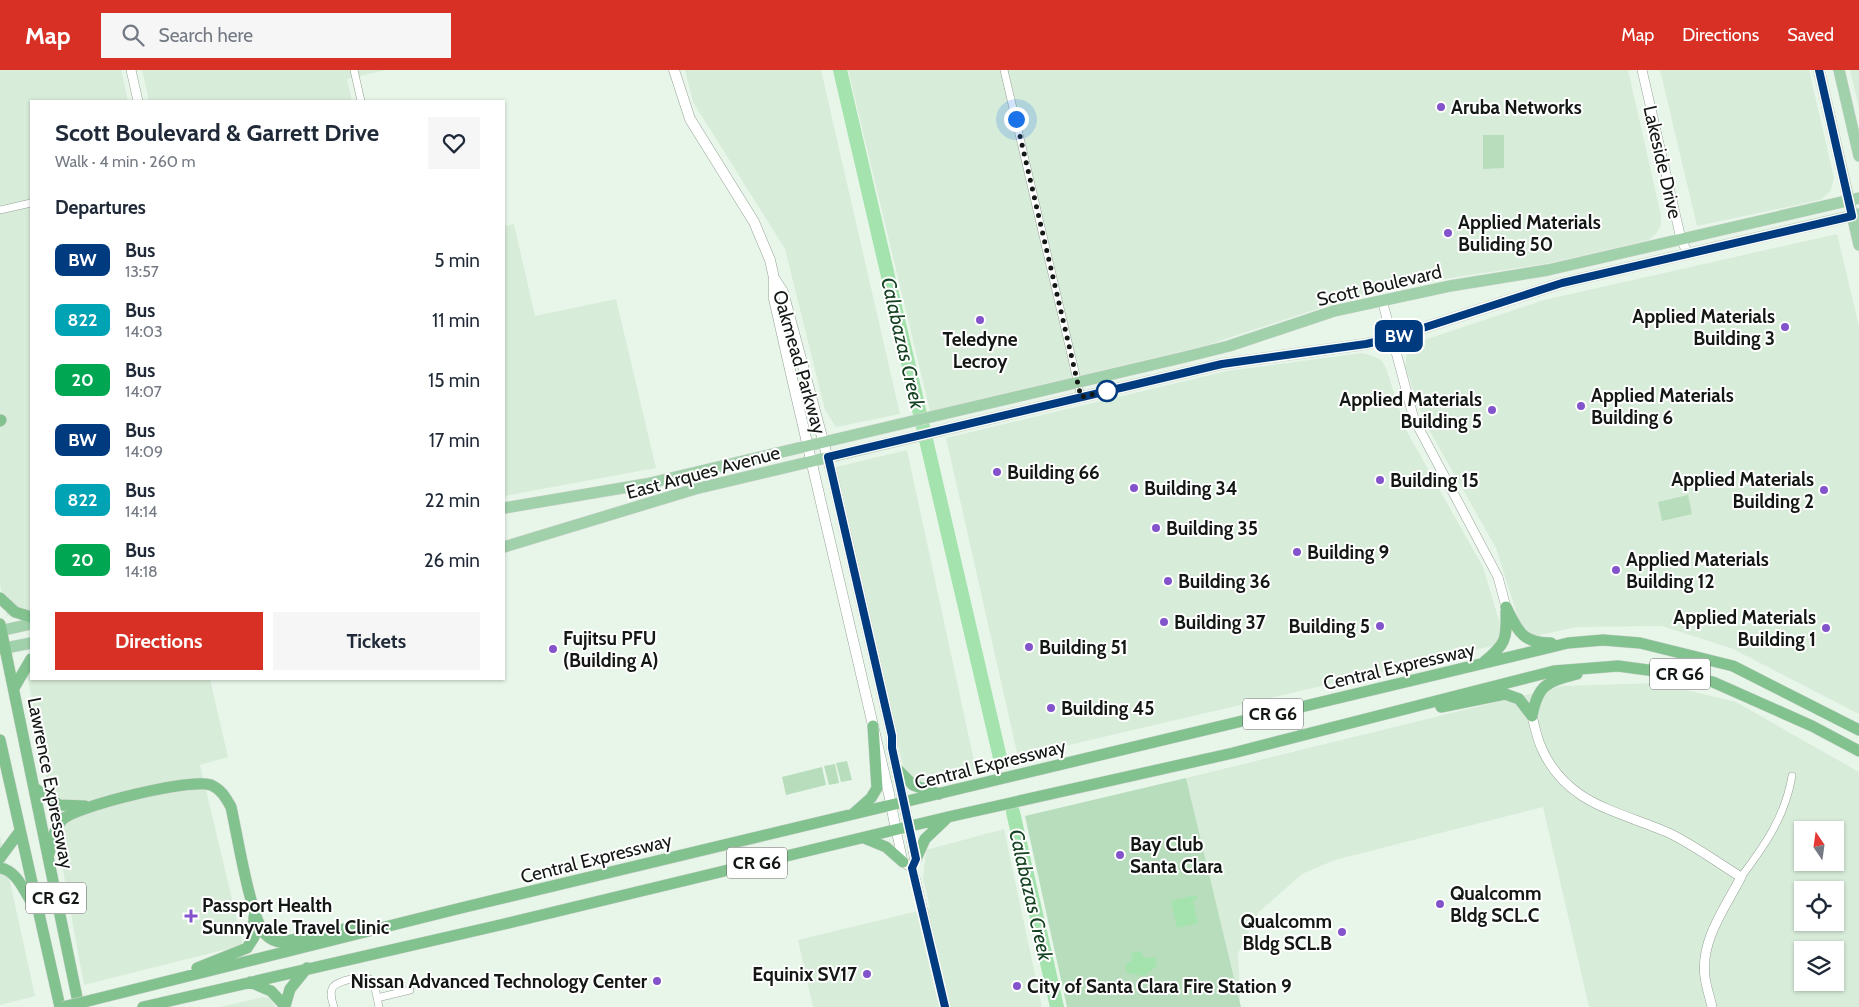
<!DOCTYPE html>
<html lang="en">
<head>
<meta charset="utf-8">
<style>
  :root { --surface:#fff; --page:#f6f6f7; --text:#1f2937; --muted:#747a83; --accent:#d93025 }
  body { margin:0; font-family:Cabin,sans-serif; background:var(--page); color:var(--text); height:100vh; display:flex; flex-direction:column; font-size:19px; white-space:nowrap }
  * { box-sizing:border-box; margin:0 }
  p { font-size:16px; color:var(--muted) }
  .icon { flex:none; width:28px; height:28px; fill:none; stroke:currentColor; stroke-width:2; stroke-linecap:round; stroke-linejoin:round }
  .map { position:relative; flex:1; overflow:hidden }
  .sheet { position:absolute; left:30px; top:30px; width:475px; height:580px; display:flex; flex-direction:column; background:var(--surface); border-radius:0px; box-shadow:0 1px 4px #0004 }
  .sheet>* { flex:none }
  .badge { padding:0 10px; border-radius:8px; font-size:18px; line-height:32px }
  .needle { width:32px; rotate:347deg }
  .fabs { position:absolute; left:1794px; top:751px; display:grid; gap:10px }
  .fabs a { display:grid; place-items:center; width:50px; height:50px; border-radius:0px; background:var(--surface); box-shadow:0 1px 4px #0004; font-size:25px }
  .you { position:absolute; width:25px; height:25px; margin:-12px; border:4px solid #fff; border-radius:50%; background:#1a73e8; box-shadow:0 0 0 8px #1a73e833 }
  .map>.badge { position:absolute; translate:-50% -50%; box-shadow:0 0 0 2px #fff }
  h2 { padding:0 25px; font-size:19px; line-height:45px }
  .round { display:grid; place-items:center; flex:none; width:52px; height:52px; border-radius:0px; background:var(--page) }
  .head { display:flex; align-items:center; justify-content:space-between; height:85px; padding:0 25px }
  h1 { font-size:24px; font-weight:700; line-height:38px }
  .primary-button { display:flex; gap:10px; margin-top:auto; padding:10px 25px }
  .primary-button a { flex:1; height:58px; border-radius:0px; background:var(--accent); color:#fff; font-size:20px; font-weight:700; line-height:58px; text-align:center }
  .primary-button a+a { background:var(--page); color:var(--text) }
  ul { padding:0; list-style:none }
  li { display:flex; align-items:center; gap:15px; height:60px; padding:0 25px }
  li div { flex:1 }
  li b { display:block; font-size:19px }
  li em { font-style:normal }
  li .badge { min-width:55px; font-weight:700; text-align:center }
  header { display:flex; align-items:center; gap:30px; box-sizing:border-box; height:70px; padding:0 25px; background:var(--accent); color:#fff }
  header strong { font-size:24px }
  nav { display:flex; gap:28px; margin-inline-start:auto; font-size:18px }
  .search { width:350px; height:45px; background:var(--page); display:flex; align-items:center; gap:12px; box-sizing:border-box; padding:0 18px; border-radius:0px; color:var(--muted); font-size:19px }
  .map>svg:first-child { display:block }
  .built { fill:#d8ecda; fill-rule:evenodd }
  .green { fill:#b7ddbc }
  .water { fill:#a5e3ae }
  .lines { fill:none; stroke-linecap:round; stroke-linejoin:round }
  .river { stroke:#a5e3ae; stroke-width:14 }
  .minor-casing { stroke:#96a397; stroke-width:8 }
  .tertiary-casing { stroke:#96a397; stroke-width:10 }
  .secondary-casing { stroke:#96a397; stroke-width:11 }
  .primary-casing { stroke:#d5d5d5; stroke-width:12 }
  .trunk-casing { stroke:#d5d5d5; stroke-width:12 }
  .minor { stroke:#fff; stroke-width:7 }
  .tertiary { stroke:#fff; stroke-width:9 }
  .secondary { stroke:#fff; stroke-width:10 }
  .primary { stroke:#a1d1aa; stroke-width:11 }
  .trunk { stroke:#82c28e; stroke-width:11 }
  .trunk-bridge-casing { stroke:#d5d5d5; stroke-width:12; stroke-linecap:butt }
  .trunk-bridge { stroke:#82c28e; stroke-width:11 }
  .line-casing { stroke:#fff; stroke-width:11 }
  .line { stroke:#003b80; stroke-width:8 }
  .walk { stroke:#131814; stroke-width:5; stroke-dasharray:0 9 }
  .poi-dot { fill:#8353cc; stroke:#fff; stroke-width:2 }
  .stop-dot { fill:#fff; stroke:#003b80; stroke-width:2.5 }
  .labels { text-anchor:middle; stroke-width:4; stroke-linejoin:round; paint-order:stroke }
  .shield { fill:#fff; stroke:#5a5d5a; stroke-width:1 }
  .shield-label { font-size:18px; font-weight:bold; fill:#131814 }
  .poi-label { font-size:19px; font-weight:bold; fill:#131814; stroke:#fff; text-anchor:start }
  .street-label { font-size:19px; fill:#131814; stroke:#fff }
  .water-label { font-size:20px; font-style:italic; fill:#154220; stroke:#fff }
</style>
</head>
<body>
<header>
<strong>Map</strong>
<div class="search"><svg class="icon" aria-label="search" viewBox="0 0 24 24"><circle cx="10" cy="10" r="6"/><path d="M15 15l6 6"/></svg>Search here</div>
<nav><a>Map</a><a>Directions</a><a>Saved</a></nav>
</header>
<div class="map">
<svg width="1859" height="937" viewBox="0 0 1859 937">
  <rect width="100%" height="100%" fill="#e8f6ea"/>
  <path class="built" d="M0,0H121L128,31H31V541L7,546L0,514Z
    M142,0H386L347,9L352,31H149Z
    M685,0H821L900,344L836,357L825,340L785,179L693,32Z
    M848,0H1628L1661,145V155L1656,164L1649,170L1545,194L1382,218L1204,276L930,341Z
    M1660,0H1809L1834,108L1830,122L1820,130L1697,156Z
    M1850,0H1859V38Z
    M514,154L535,246L616,229L656,398L504,426V156Z
    M1837,164L1859,256V644L1733,579L1662,556L1576,557L1535,566L1520,554L1496,478L1424,351L1405,297L1407,282L1418,272L1544,230Z
    M1362,283L1373,286L1381,290L1386,298L1406,360L1483,497L1501,557L1497,571L1492,576L1018,687L946,368L1227,301Z
    M907,380L976,700L907,714L836,397Z
    M31,585V609H210L228,687L200,695L243,875L84,915L24,587Z
    M1657,613L1736,632L1859,702V937H1589L1543,737L1335,790L1302,804L1259,842L1238,883L1240,933L1186,708L1562,616ZM1802,760H1835V792H1802ZM1802,820H1835V852H1802ZM1802,880H1835V912H1802Z
    M1004,759L1042,937H813L798,870L930,838L923,809L926,780Z
    M0,766L35,926L0,935Z
    M263,927L269,928L276,937H220Z"/>
  <path class="green" d="M1483,65H1504V98L1483,99Z
    M1688,425L1692,444L1662,451L1658,432Z
    M847,691L852,710L841,712L836,693Z
    M835,694L839,713L829,715L824,696Z
    M822,697L826,715L786,725L782,707Z
    M1186,708L1241,937H1067L1025,746Z"/>
  <path class="water" d="M1196,825L1197,829L1193,831L1198,853L1177,858L1171,831Z
    M1141,881L1144,888L1155,887L1157,896L1144,906L1127,903L1125,894L1132,891L1131,883Z"/>
  <g class="lines">
    <path class="river" d="M840,0L1001,692
      M1013,742L1057,937"/>
    <defs>
      <path id="minor" d="M354,0L361,31
        M1004,0L1081,327
        M0,140L31,133
        M1741,807C1765,775 1785,747 1792,706
        M377,928L410,920
        M334,937C332,931 329,923 333,917C338,911 364,904 371,910C376,916 377,929 379,937"/>
      <path id="tertiary" d="M131,0L138,31
        M1642,0L1681,169L1688,184
        M1382,230L1414,349L1498,507L1506,537
        M1532,646C1535,657 1537,669 1542,679C1567,735 1619,741 1669,763C1694,775 1718,793 1741,807C1725,838 1700,871 1705,907C1706,917 1710,927 1712,937
        M909,757L915,791
        M896,760L903,792L912,798L916,811L945,937"/>
      <path id="secondary" d="M674,0L690,49L754,152L770,190L774,208V229L791,304L889,724L896,760
        M774,208L783,222L832,404L892,666V678L909,757"/>
      <path id="primary" d="M1819,0L1859,175
        M1839,0L1859,86
        M504,438L646,414L1185,287L1229,276L1334,241L1450,216L1548,200L1859,128
        M504,477L695,419L1107,321L1222,294L1366,274L1392,268L1562,213L1859,144
        M0,561L31,554
        M0,579L31,573"/>
      <path id="trunk" d="M0,351L1,350
        M0,528L15,542L31,547
        M1506,537C1518,561 1522,573 1551,573
        M0,554L79,937
        M1484,592C1506,574 1507,569 1506,542
        M14,618L31,589
        M1441,637L1505,624L1519,629L1532,646
        M1532,646C1538,614 1547,612 1577,604
        M0,670L60,937
        M897,699L913,715L939,724
        M36,719L59,735L85,736
        M853,744L871,728L877,718L873,656
        M864,768L886,777L903,792
        M48,787C52,775 53,758 63,749C80,735 191,708 211,715C221,719 226,728 231,737C237,763 250,847 265,864C270,869 275,872 282,872L359,856
        M0,788L20,761
        M916,789L925,769L946,749
        M0,798C18,801 24,822 34,836
        M197,898L247,878L254,867V847
        M250,912L271,921L285,936
        M92,930L461,838L1568,573L1603,570L1640,573L1733,596L1859,660
        M285,936L290,919L307,898
        M143,937L500,855L948,747L1233,683L1554,601L1618,596L1678,604L1713,612L1812,656L1859,681"/>
    </defs>
    <use href="#minor" class="minor-casing"/>
    <use href="#tertiary" class="tertiary-casing"/>
    <use href="#secondary" class="secondary-casing"/>
    <use href="#primary" class="primary-casing"/>
    <use href="#trunk" class="trunk-casing"/>
    <use href="#minor" class="minor"/>
    <use href="#tertiary" class="tertiary"/>
    <use href="#secondary" class="secondary"/>
    <use href="#primary" class="primary"/>
    <use href="#trunk" class="trunk"/>
    <defs>
      <path id="trunk-bridge" d="M62,937L92,930"/>
    </defs>
    <use href="#trunk-bridge" class="trunk-bridge-casing"/>
    <use href="#trunk-bridge" class="trunk-bridge"/>
  </g>
  <g class="lines">
    <defs>
      <path id="line" d="M945,937L912,798L916,789L892,678V666L828,387L1222,294L1366,274L1392,268L1562,213L1852,146L1819,0"/>
    </defs>
    <use href="#line" class="line-casing"/>
    <use href="#line" class="line"/>
    <path class="walk" d="M1016,49L1081,327L1107,321"/>
  </g>
  <g class="poi-dot">
    <circle cx="1441" cy="37" r="5"/>
    <circle cx="1448" cy="163" r="5"/>
    <circle cx="980" cy="250" r="5"/>
    <circle cx="1785" cy="257" r="5"/>
    <circle cx="1581" cy="336" r="5"/>
    <circle cx="1492" cy="340" r="5"/>
    <circle cx="997" cy="402" r="5"/>
    <circle cx="1380" cy="410" r="5"/>
    <circle cx="1134" cy="418" r="5"/>
    <circle cx="1824" cy="420" r="5"/>
    <circle cx="1156" cy="458" r="5"/>
    <circle cx="1297" cy="482" r="5"/>
    <circle cx="1616" cy="500" r="5"/>
    <circle cx="1168" cy="511" r="5"/>
    <circle cx="1164" cy="552" r="5"/>
    <circle cx="1380" cy="556" r="5"/>
    <circle cx="1826" cy="558" r="5"/>
    <circle cx="1029" cy="577" r="5"/>
    <circle cx="553" cy="579" r="5"/>
    <circle cx="1051" cy="638" r="5"/>
    <circle cx="1120" cy="785" r="5"/>
    <circle cx="1440" cy="834" r="5"/>
    <path d="M188.5 838.5h5v5h5v5h-5v5h-5v-5h-5v-5h5z"/>
    <circle cx="1342" cy="862" r="5"/>
    <circle cx="867" cy="904" r="5"/>
    <circle cx="657" cy="911" r="5"/>
    <circle cx="1017" cy="916" r="5"/>
  </g>
  <circle class="stop-dot" cx="1107" cy="321" r="10"/>
  <g class="labels">
    <g class="shield">
      <rect x="1650" y="588.5" width="60" height="31" rx="4"/>
      <rect x="1243" y="628.5" width="60" height="31" rx="4"/>
      <rect x="727" y="777.5" width="60" height="31" rx="4"/>
      <rect x="26" y="812.5" width="60" height="31" rx="4"/>
    </g>
    <g class="shield-label">
      <text x="1680" y="610">CR G6</text>
      <text x="1273" y="650">CR G6</text>
      <text x="757" y="799">CR G6</text>
      <text x="56" y="834">CR G2</text>
    </g>
    <g class="poi-label">
      <text x="1451" y="44">Aruba Networks</text>
      <text x="1458" y="159">Applied Materials<tspan x="1458" dy="22">Buliding 50</tspan></text>
      <text x="1775" y="253" text-anchor="end">Applied Materials<tspan x="1775" dy="22">Building 3</tspan></text>
      <text x="980" y="276" text-anchor="middle">Teledyne<tspan x="980" dy="22">Lecroy</tspan></text>
      <text x="1591" y="332">Applied Materials<tspan x="1591" dy="22">Building 6</tspan></text>
      <text x="1482" y="336" text-anchor="end">Applied Materials<tspan x="1482" dy="22">Building 5</tspan></text>
      <text x="1007" y="409">Building 66</text>
      <text x="1814" y="416" text-anchor="end">Applied Materials<tspan x="1814" dy="22">Building 2</tspan></text>
      <text x="1390" y="417">Building 15</text>
      <text x="1144" y="425">Building 34</text>
      <text x="1166" y="465">Building 35</text>
      <text x="1307" y="489">Building 9</text>
      <text x="1626" y="496">Applied Materials<tspan x="1626" dy="22">Building 12</tspan></text>
      <text x="1178" y="518">Building 36</text>
      <text x="1816" y="554" text-anchor="end">Applied Materials<tspan x="1816" dy="22">Building 1</tspan></text>
      <text x="1174" y="559">Building 37</text>
      <text x="1370" y="563" text-anchor="end">Building 5</text>
      <text x="563" y="575">Fujitsu PFU<tspan x="563" dy="22">(Building A)</tspan></text>
      <text x="1039" y="584">Building 51</text>
      <text x="1061" y="645">Building 45</text>
      <text x="1130" y="781">Bay Club<tspan x="1130" dy="22">Santa Clara</tspan></text>
      <text x="1450" y="830">Qualcomm<tspan x="1450" dy="22">Bldg SCL.C</tspan></text>
      <text x="202" y="842">Passport Health<tspan x="202" dy="22">Sunnyvale Travel Clinic</tspan></text>
      <text x="1332" y="858" text-anchor="end">Qualcomm<tspan x="1332" dy="22">Bldg SCL.B</tspan></text>
      <text x="857" y="911" text-anchor="end">Equinix SV17</text>
      <text x="647" y="918" text-anchor="end">Nissan Advanced Technology Center</text>
      <text x="1027" y="923">City of Santa Clara Fire Station 9</text>
    </g>
    <g class="street-label">
      <text transform="translate(1663 92) rotate(77)" y="7">Lakeside Drive</text>
      <text transform="translate(1379 215) rotate(-13)" y="7">Scott Boulevard</text>
      <text transform="translate(800 292) rotate(74)" y="7">Oakmead Parkway</text>
      <text transform="translate(703 402) rotate(-15)" y="7">East Arques Avenue</text>
      <text transform="translate(1399 596) rotate(-13)" y="7">Central Expressway</text>
      <text transform="translate(990 694) rotate(-14)" y="7">Central Expressway</text>
      <text transform="translate(51 713) rotate(79)" y="7">Lawrence Expressway</text>
      <text transform="translate(596 788) rotate(-14)" y="7">Central Expressway</text>
    </g>
    <g class="water-label">
      <text transform="translate(903 273) rotate(77)" y="7">Calabazas Creek</text>
      <text transform="translate(1031 825) rotate(77)" y="7">Calabazas Creek</text>
    </g>
  </g>
</svg>
<div class="fabs">
<a><svg class="needle" viewBox="-14 -14 28 28"><path d="M0-13l5 13h-10z" fill="#e53935"/><path d="M0 13l5-13h-10z" fill="#747a83"/></svg></a>
<a><svg class="icon" aria-label="locate" viewBox="0 0 24 24"><circle cx="12" cy="12" r="6"/><path d="M12 2v4M12 18v4M2 12h4M18 12h4"/></svg></a>
<a><svg class="icon" aria-label="layers" viewBox="0 0 24 24"><path d="M12 4l9 5-9 5-9-5zM3 14l9 5 9-5"/></svg></a>
</div>
<div class="you" style="left:1016px;top:49px"></div>
<b class="badge" style="left:1399px;top:266px;background:#003b80;color:#fff">BW</b>
<section class="sheet">
<div class="head"><div><h1>Scott Boulevard &amp; Garrett Drive</h1><p>Walk · 4 min · 260 m</p></div><a class="round"><svg class="icon" aria-label="heart" viewBox="0 0 24 24"><path d="M12 20l-8-8c-3-5 5-10 8-4 3-6 11-1 8 4z"/></svg></a></div>
<h2>Departures</h2>
<ul>
<li><span class="badge" style="background:#003b80;color:#fff">BW</span><div><b>Bus</b><p>13:57</p></div><em>5 min</em></li>
<li><span class="badge" style="background:#00a3b4;color:#fff">822</span><div><b>Bus</b><p>14:03</p></div><em>11 min</em></li>
<li><span class="badge" style="background:#00a651;color:#fff">20</span><div><b>Bus</b><p>14:07</p></div><em>15 min</em></li>
<li><span class="badge" style="background:#003b80;color:#fff">BW</span><div><b>Bus</b><p>14:09</p></div><em>17 min</em></li>
<li><span class="badge" style="background:#00a3b4;color:#fff">822</span><div><b>Bus</b><p>14:14</p></div><em>22 min</em></li>
<li><span class="badge" style="background:#00a651;color:#fff">20</span><div><b>Bus</b><p>14:18</p></div><em>26 min</em></li>
</ul>
<div class="primary-button"><a>Directions</a><a>Tickets</a></div>
</section>
</div>
</body>
</html>
